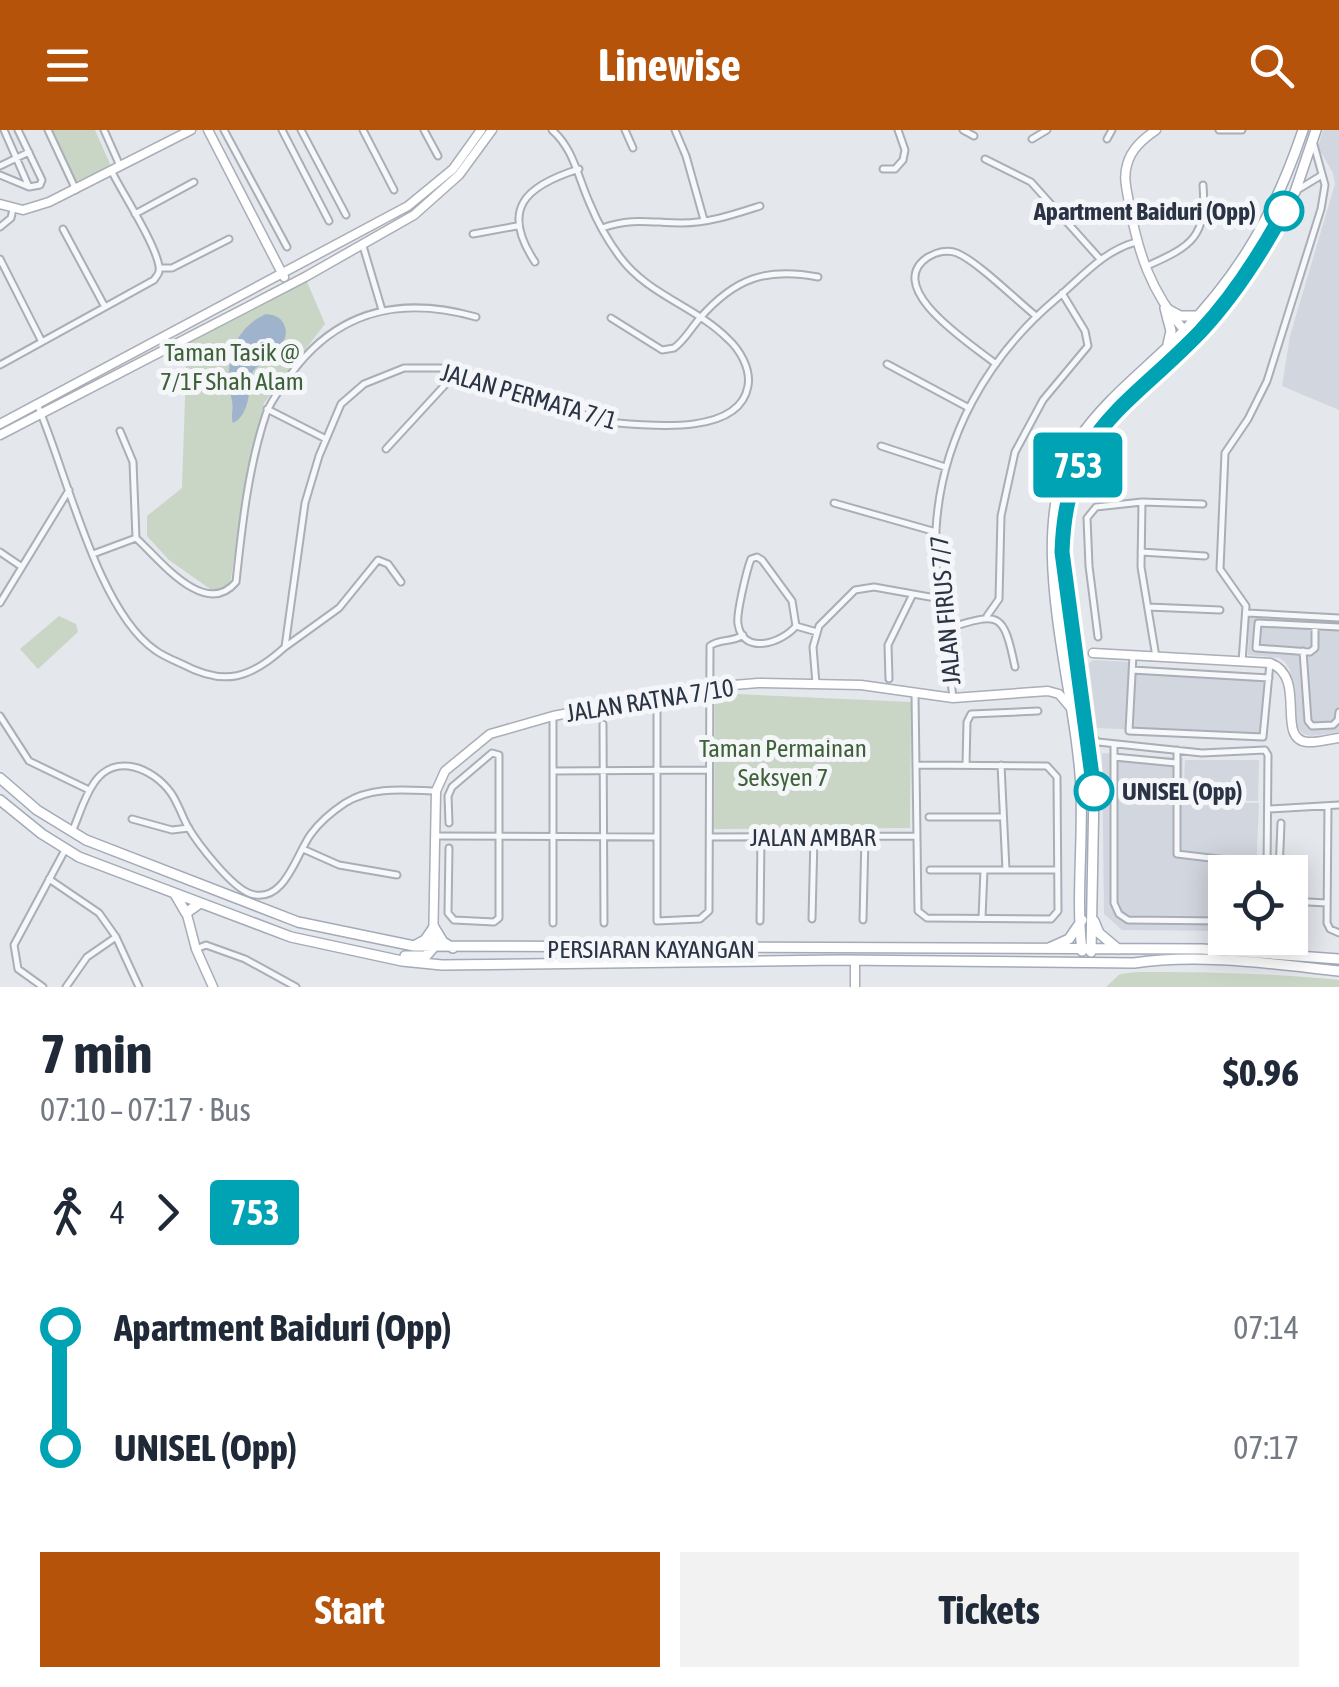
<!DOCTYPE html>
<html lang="en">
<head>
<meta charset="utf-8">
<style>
  :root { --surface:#fff; --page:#f2f2f3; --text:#1f2937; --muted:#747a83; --accent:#b45309 }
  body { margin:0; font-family:"Asap Condensed",sans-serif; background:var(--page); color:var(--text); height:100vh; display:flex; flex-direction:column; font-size:38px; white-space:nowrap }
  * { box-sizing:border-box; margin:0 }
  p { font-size:32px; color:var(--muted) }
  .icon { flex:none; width:55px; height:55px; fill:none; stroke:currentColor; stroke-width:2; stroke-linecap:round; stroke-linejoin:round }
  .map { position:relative; height:857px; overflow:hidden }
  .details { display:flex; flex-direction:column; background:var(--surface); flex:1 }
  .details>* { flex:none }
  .badge { padding:0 20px; border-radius:8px; font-size:35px; line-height:65px }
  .buttons { position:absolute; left:1208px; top:725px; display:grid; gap:20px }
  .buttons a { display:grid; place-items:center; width:100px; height:100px; border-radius:0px; background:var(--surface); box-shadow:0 5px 25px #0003; font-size:50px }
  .map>.badge { position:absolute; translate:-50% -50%; box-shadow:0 0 0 5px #fff }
  .legs { display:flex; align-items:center; gap:15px; height:110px; padding:0 40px; font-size:32px }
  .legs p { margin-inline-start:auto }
  .overview { display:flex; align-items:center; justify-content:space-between; height:170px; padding:0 40px }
  h1 { font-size:55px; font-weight:700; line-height:75px }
  .button { display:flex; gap:20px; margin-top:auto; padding:20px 40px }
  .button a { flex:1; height:115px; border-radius:0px; background:var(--accent); color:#fff; font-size:40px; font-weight:700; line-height:115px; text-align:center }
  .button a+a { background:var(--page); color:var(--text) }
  ul { padding:0 40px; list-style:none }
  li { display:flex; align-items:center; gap:35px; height:120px; font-size:38px }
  li i { display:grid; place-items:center; width:15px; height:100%; margin:0 12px; background:currentColor }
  li i::after { content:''; width:25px; height:25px; margin:-12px; border:8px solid; border-radius:50%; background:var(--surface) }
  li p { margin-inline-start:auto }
  li:first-child i { background:linear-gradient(#0000 50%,currentColor 0) }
  li:last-child i { background:linear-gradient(currentColor 50%,#0000 0) }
  header { display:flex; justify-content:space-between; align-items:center; height:130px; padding:0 40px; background:var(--accent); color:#fff; font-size:45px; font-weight:700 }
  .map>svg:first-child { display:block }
  .built { fill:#d2d6de }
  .green { fill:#c9d6c5 }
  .water { fill:#9fb4cc }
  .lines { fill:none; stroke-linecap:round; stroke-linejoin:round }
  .street-casing { stroke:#a9aeb7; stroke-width:9 }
  .secondary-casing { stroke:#a9aeb7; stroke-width:11 }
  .primary-casing { stroke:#a3abb8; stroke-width:12 }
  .street { stroke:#f7f8fa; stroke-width:5 }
  .secondary { stroke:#fff; stroke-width:8 }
  .primary { stroke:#fff; stroke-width:9 }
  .line-1-casing { stroke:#fff; stroke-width:22 }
  .line-1 { stroke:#00a3b4; stroke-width:15 }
  .stop-1-dot { fill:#fff; stroke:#00a3b4; stroke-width:5 }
  .labels { text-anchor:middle; stroke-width:10; stroke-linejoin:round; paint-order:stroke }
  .stop-label { font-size:25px; font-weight:bold; fill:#2b3445; stroke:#f4f6f9; text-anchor:end }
  .park-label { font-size:25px; fill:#3f6138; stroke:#f4f6f9 }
  .street-label { font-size:25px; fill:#2b3445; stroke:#f4f6f9 }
</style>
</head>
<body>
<header><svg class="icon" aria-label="menu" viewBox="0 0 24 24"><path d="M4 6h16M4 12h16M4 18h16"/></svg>Linewise<svg class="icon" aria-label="search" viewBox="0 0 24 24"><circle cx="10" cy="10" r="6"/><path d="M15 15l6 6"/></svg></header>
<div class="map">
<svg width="1339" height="857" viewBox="0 0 1339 857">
  <rect width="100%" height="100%" fill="#e4e7ec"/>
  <path class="built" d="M1323,0H1339V280L1282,256L1290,206L1335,54L1333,43L1318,17Z
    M1249,487L1339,493V602L1311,606L1303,604L1297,597L1290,540L1285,532L1279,528L1248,525Z
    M1094,530L1130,532V542L1267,550L1263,603L1249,605L1097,598L1089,533Z
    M1102,623L1183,628L1182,672L1259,673L1256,742H1225V801L1122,800L1104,784Z
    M1185,630H1259L1258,671L1183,669Z"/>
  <path class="green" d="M52,0H95L111,36L75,52Z
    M305,147L325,194L264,273L248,337L230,455L213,461L169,430L147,406V386L182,358L187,209Z
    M59,486L76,494L78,502L38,539L20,519Z
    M715,563L911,572L910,698L714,699Z
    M1137,842C1205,842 1271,843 1339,850V857H1106L1120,844Z"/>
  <path class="water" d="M266,184C275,185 282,187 285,197C291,216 264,229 253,241C248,259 251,284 233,293C230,285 234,280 232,271C224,237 231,199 266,184Z"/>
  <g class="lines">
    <defs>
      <path id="street" d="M4,0L29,57L40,55L42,50L18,0
        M48,0L76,60
        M104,0L120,36
        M224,0L287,117
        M282,0L329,91
        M301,0L346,85
        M363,0L394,60
        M424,0L438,26
        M625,0L633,18
        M675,0L686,26L704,90
        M963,0L974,6
        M1219,0H1242
        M1032,9L1047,0
        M1107,9L1112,0
        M985,29L1031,52L1100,129
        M0,36L29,22
        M883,39H895L903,30L905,20L898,0
        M0,45L29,57
        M1299,59L1322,45
        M135,84L194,52
        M0,97L11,88L13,79
        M602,98C633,87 651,93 682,93C709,93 735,84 760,76
        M63,99L105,177
        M473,104L517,96
        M363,116L382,180
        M0,129L42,212
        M535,132C500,79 525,56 579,39
        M1147,136C1192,116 1207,107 1203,55
        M160,138H172L229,109
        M611,188L662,220L674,218C685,210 691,198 700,188C735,148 767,137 818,147
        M887,234L969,278
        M996,234C974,216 881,158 928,127C936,122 948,119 957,123C978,132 1016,170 1036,186
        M0,235L154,150C158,144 160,143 159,136C155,113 123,64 112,42
        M37,274C66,340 97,480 155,520C163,526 173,530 182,534C225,557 251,548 285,517L305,373L319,326L341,274L364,254L404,238H441L606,292C643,295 739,308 748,256C751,239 740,220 728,209C695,176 648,165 620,127C608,111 597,91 590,74C578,48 574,19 552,0
        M267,279L326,309
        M881,316L945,337
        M386,319L456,243
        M1142,372L1141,437L1156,527
        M834,373L936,402
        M136,408C160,430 205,489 236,452C242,396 248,338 266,284C270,272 279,261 286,251C333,181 398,165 476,187
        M0,422L22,437
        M1141,422L1205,426
        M93,424L136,408L133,332L120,301
        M0,473L69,360
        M1148,477L1220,480
        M1247,483L1339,488
        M987,486L999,469L1001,386L1015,322L1043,270L1088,216L1085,201L1062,163
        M796,496C782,513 743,526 738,494C736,484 747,439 751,429L757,427L762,430L792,471L796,496L817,502
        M1315,496V518L1310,522L1256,518L1258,493L1339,497
        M945,499C999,483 1003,479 1015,537
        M1098,507L1089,436L1087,388L1096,377L1142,372L1203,374
        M285,517L339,478L378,430L388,434L401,452
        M1303,521L1308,591L1312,596L1333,595L1338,590L1339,582
        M1133,525L1129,601L1263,607L1270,533
        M1242,532L1246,476L1220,439L1225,323L1248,289L1267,251L1321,79L1325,55L1314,15
        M1132,540L1269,548
        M889,549L888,515L912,466
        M816,554L813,517L819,496L855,460L874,457L941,469
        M915,564L918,781L927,788L1051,789L1058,781L1057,647L1047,636L916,635
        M657,565V791L700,789L709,781L710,516C720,508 732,513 743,505
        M953,568C947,514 933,455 936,400C941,309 987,227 1056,169C1082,147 1103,121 1136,112
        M0,586L29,631L89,660
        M553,586V793
        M603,594L604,793
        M1089,604L1098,612L1202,623L1265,620L1268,625L1267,742
        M1114,614V773L1119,784L1128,790L1225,791
        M1177,620V724L1252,733V742
        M1114,627L1176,633
        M966,635L967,592L971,584L1038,581
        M1001,635L1006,740
        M553,641L709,640
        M1328,676L1327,793L1330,799L1339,803
        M1268,679L1339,675
        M929,687H1003
        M132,689L172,700L189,698
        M72,702C79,686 84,667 94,653C115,622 153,638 171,663C178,673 182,686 188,697C198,714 232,758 251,764C285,774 296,724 311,704C319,693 333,681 345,673C372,656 405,660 435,661
        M436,706L657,707
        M710,707L917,706
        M449,718L448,783L454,790L494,792L499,788V625L492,623L452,657L448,666L449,693
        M303,719L339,735L397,745
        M930,740H1057
        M1279,742L1281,693
        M49,749L99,783L116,807L139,857
        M1290,771L1327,773
        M982,788L984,740
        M812,789L814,707
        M863,790L865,706
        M760,791L761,707
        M1266,808L1274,821
        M196,819L206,815L245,829L296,857
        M43,857L18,839L14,815L65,720
        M66,857L87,827L116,807"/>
      <path id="secondary" d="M208,0L284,147
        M1156,0C1143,9 1131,19 1127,35C1123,48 1127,60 1129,73C1138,123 1151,162 1184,200H1194L1205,193
        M0,74L23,80L49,72L191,0
        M0,294L408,76L453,39L481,0
        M0,305L305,147L414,85L459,45L492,0
        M1093,523L1270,533C1308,547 1275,609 1307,612C1317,613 1329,609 1339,608
        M186,781L196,819L213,857
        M433,818L436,661L445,641L490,604L553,586L709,557L758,553L861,555L953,568L1048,561L1059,564L1070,577
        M855,857V830"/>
      <path id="primary" d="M1165,178L1171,201L1168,214
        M1167,179L1180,186H1197
        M0,648L37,680L86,710L298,792L414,816L1202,819L1339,829
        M0,670L42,704L79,727L291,807L402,831L442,835L840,830L1134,833C1200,823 1273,834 1339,841
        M175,764L186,783L200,773
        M1094,791L1099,803L1118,819
        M414,816L425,810L434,797L443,812L453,818
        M1049,818L1069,809L1082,790
        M1082,821C1076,770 1083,714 1081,662C1078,558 1020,402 1078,310C1106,268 1149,237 1184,201C1243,140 1276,80 1303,0
        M1091,822L1094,661L1062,422L1068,363L1075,341L1104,293L1204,198L1245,145L1295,62L1316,0
        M405,826H426L433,818"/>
    </defs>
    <use href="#street" class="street-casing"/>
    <use href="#secondary" class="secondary-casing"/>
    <use href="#primary" class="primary-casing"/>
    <use href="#street" class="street"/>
    <use href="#secondary" class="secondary"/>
    <use href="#primary" class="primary"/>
  </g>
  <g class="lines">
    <defs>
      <path id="line-1" d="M1094,661L1062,422C1066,299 1124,281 1200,202C1233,167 1261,123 1284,81"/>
    </defs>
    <use href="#line-1" class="line-1-casing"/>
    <use href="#line-1" class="line-1"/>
  </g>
  <g class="stop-1-dot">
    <circle cx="1284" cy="81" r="18"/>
    <circle cx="1094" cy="661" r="18"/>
  </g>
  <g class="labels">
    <g class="stop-label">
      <text x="1256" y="90">Apartment Baiduri (Opp)</text>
      <text x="1122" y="670" text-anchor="start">UNISEL (Opp)</text>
    </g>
    <g class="park-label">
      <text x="232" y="231">Taman Tasik @<tspan x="232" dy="29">7/1F Shah Alam</tspan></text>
      <text x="783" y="627">Taman Permainan<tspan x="783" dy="29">Seksyen 7</tspan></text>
    </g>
    <g class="street-label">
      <text transform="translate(529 266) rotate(16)" y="9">JALAN PERMATA 7/1</text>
      <text transform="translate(945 480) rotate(-95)" y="9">JALAN FIRUS 7/7</text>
      <text transform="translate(650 570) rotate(-9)" y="9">JALAN RATNA 7/10</text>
      <text x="813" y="716">JALAN AMBAR</text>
      <text x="651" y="828">PERSIARAN KAYANGAN</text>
    </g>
  </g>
</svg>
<div class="buttons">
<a><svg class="icon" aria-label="locate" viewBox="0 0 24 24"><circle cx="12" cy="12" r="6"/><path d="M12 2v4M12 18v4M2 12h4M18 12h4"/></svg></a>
</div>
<b class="badge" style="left:1078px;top:335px;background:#00a3b4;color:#fff">753</b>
</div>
<section class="details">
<div class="overview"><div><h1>7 min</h1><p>07:10 – 07:17 · Bus</p></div><b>$0.96</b></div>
<div class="legs"><svg class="icon" aria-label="walk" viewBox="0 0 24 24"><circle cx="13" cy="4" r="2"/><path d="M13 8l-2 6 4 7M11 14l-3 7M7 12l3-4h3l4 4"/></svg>4<svg class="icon" aria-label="forward" viewBox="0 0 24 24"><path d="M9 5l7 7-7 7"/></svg><b class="badge" style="background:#00a3b4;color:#fff">753</b></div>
<ul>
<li><i style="color:#00a3b4"></i><b>Apartment Baiduri (Opp)</b><p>07:14</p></li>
<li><i style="color:#00a3b4"></i><b>UNISEL (Opp)</b><p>07:17</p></li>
</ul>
<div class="button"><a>Start</a><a>Tickets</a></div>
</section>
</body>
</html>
